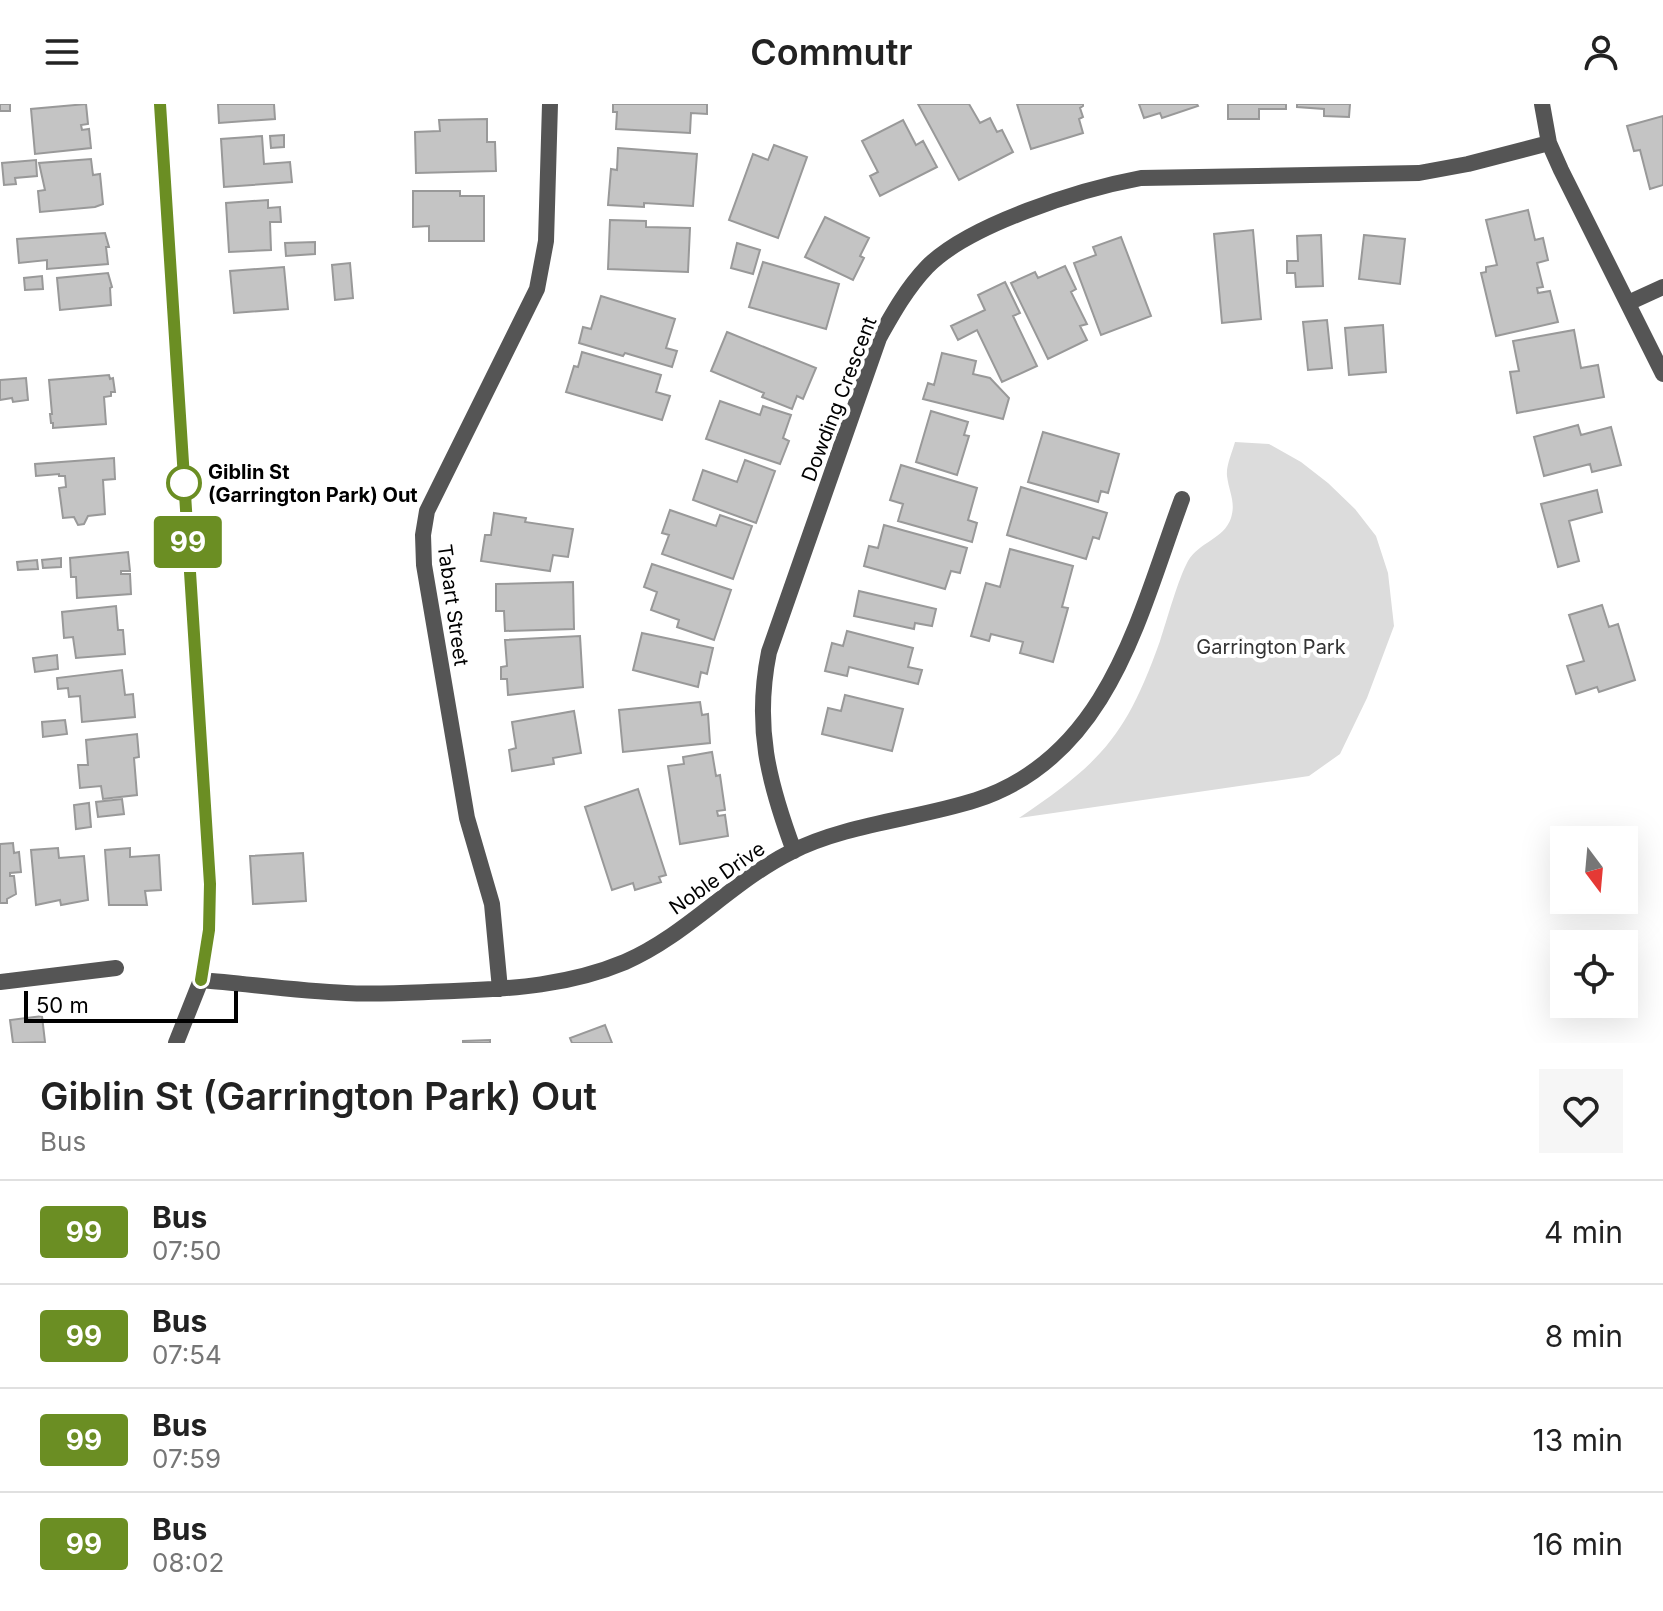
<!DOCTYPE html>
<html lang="en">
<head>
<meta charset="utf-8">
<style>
  :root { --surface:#fff; --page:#f6f6f6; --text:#222; --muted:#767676; --line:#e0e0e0 }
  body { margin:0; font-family:Inter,sans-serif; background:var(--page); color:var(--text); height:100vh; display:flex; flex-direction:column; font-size:30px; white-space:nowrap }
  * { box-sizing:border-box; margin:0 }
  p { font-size:26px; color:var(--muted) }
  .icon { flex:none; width:44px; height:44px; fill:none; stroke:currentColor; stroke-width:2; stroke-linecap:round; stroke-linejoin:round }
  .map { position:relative; height:939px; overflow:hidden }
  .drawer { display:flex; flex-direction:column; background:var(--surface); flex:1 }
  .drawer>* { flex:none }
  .badge { padding:0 16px; border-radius:6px; font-size:28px; line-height:52px }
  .needle { width:52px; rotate:164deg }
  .fabs { position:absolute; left:1550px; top:722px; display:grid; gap:16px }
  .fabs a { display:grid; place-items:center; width:88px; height:88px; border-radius:0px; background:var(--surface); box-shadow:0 8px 32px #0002; font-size:40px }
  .scale { position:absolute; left:24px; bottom:20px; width:214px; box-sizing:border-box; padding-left:8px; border:4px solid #000; border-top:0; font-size:22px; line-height:28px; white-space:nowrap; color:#000; -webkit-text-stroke:6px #fff; paint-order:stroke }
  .map>.badge { position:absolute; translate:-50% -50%; box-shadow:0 0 0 4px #fff }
  .round { display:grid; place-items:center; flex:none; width:84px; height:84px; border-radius:0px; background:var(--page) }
  .overview { display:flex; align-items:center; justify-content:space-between; height:136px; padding:0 40px }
  h1 { font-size:38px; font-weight:600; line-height:60px }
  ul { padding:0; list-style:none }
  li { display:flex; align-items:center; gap:24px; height:104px; padding:0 40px; border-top:2px solid var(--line) }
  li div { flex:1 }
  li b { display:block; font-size:30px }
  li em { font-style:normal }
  li .badge { min-width:88px; font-weight:700; text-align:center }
  header { display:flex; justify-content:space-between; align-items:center; height:104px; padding:0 40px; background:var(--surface); font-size:36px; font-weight:600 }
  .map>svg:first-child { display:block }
  .green { fill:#dcdcdc }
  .building { fill:#c4c4c4; stroke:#999; stroke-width:2 }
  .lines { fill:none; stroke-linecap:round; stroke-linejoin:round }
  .minor { stroke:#555; stroke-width:16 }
  .tertiary { stroke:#555; stroke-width:16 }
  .line-casing { stroke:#fff; stroke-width:18 }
  .line { stroke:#6b8e23; stroke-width:12 }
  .stop-dot { fill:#fff; stroke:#6b8e23; stroke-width:4 }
  .labels { text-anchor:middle; stroke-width:8; stroke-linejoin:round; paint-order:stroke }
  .street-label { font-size:20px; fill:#000; stroke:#fff }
  .stop-label { font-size:20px; font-weight:bold; fill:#000; stroke:#fff; text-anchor:start }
  .park-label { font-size:20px; fill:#333; stroke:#fff }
</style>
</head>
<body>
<header><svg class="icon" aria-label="menu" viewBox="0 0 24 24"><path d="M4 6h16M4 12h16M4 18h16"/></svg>Commutr<svg class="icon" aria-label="person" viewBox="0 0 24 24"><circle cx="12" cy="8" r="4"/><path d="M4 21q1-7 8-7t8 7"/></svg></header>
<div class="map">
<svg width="1663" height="939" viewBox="0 0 1663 939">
  <rect width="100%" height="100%" fill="#fff"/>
  <path class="green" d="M1235,338L1269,340L1301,358L1328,379L1355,405L1376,432L1388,469L1394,522L1367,594L1340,650L1309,672L1019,714C1102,658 1126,632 1160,537C1167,516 1178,475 1188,457C1199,438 1224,435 1231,414C1236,398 1229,388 1227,372C1226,361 1232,349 1235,338Z"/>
  <path class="building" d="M0,0H10V7H0Z
    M86,0L88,20L81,21L82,26L89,25L91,44L35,50L31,5Z
    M218,0H274L275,15L219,19Z
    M613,0H707V10L691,9L690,29L616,25L617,8H613Z
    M918,0H969L980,19L990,14L997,28L1002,26L1013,48L959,76Z
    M1017,0H1083V2L1080,4L1083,13L1079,15L1083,29L1031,45Z
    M1139,0H1197L1198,2L1162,14L1160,9L1144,14Z
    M1228,0H1286V5H1259V15H1228Z
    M1297,0H1350L1349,13L1324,12V5L1297,3Z
    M1663,12V81L1650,85L1640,46L1634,47L1627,22Z
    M487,15V38H495L496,67L416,69L415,28L440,27L439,16Z
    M903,16L916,41L923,37L937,63L880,92L870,72L878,68L862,37Z
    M284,31V43L271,44L270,32Z
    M262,32L264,60L290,58L292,78L224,83L221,35Z
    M774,41L807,53L778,134L729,116L753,50L768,56Z
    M618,44L697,50L693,102L644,99V103L608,101L611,65L617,66Z
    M91,55L93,71L100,70L103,100L95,103L40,108L38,87L45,86L39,59Z
    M36,56L37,72L15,74L16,80L4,81L2,59Z
    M413,87H460V92H484V137H429V122L413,123Z
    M268,96V104L280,103L281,118H270L271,146L229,148L226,99Z
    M1528,106L1535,136L1543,134L1548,156L1537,159L1543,183L1537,184L1538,189L1550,187L1558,218L1496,232L1481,169L1486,168V163L1497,161L1486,116Z
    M825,113L869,134L860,152L864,154L853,176L805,153Z
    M610,116L646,117V123L690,124L688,168L608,165Z
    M1253,126L1261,215L1222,219L1214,130Z
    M105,129L109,143H106L108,160L47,165V156L19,159L17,135Z
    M1321,131L1323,182L1296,183L1295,169H1287V157H1298L1297,132Z
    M1364,131L1405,135L1400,180L1359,175Z
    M1121,133L1151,212L1101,231L1074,159L1096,151L1093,143Z
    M315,138V150L286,152L285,139Z
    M737,139L760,146L753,170L731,164Z
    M763,158L839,180L826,225L749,203Z
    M350,159L353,194L335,196L332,161Z
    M1065,162L1076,185L1071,188L1087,220L1080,222L1087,236L1048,255L1011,179L1035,168L1038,174Z
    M284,163L288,205L234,209L230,167Z
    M108,169L112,183L110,184L111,201L60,206L57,174Z
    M42,172L43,185L25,186L24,174Z
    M1005,178L1020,209L1013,212L1037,262L1002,278L977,226L958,236L951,222L985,206L978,191Z
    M601,192L675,215L666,244L677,247L672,263L625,249L623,252L579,239L583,223L591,225Z
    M1327,216L1332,264L1308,266L1303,218Z
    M1383,221L1386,268L1349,271L1345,224Z
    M1574,226L1581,264L1598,261L1604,293L1517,309L1510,268L1519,267L1513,237Z
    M727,228L816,264L803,295L797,292L792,305L762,293L764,289L711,267Z
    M582,248L661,271L656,288L670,292L662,316L566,288L574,262L578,263Z
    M942,249L976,257L973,270L990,274L1009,294L1003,315L923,295L928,279L934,281Z
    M109,271L110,275L113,274L115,288H111V292L104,293L106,320L53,324V319H51L50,310H52L49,276Z
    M26,274L28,296L13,298L12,294L0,296V276Z
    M720,297L760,311L763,302L791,311L783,334L789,337L780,360L706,335Z
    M931,307L968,318L964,331L969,332L957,371L916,358Z
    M1578,321L1581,331L1611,323L1621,361L1592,368L1590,360L1544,372L1534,333Z
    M1043,328L1119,350L1108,389L1101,387L1098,398L1028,378Z
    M114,354L115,375L103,376L105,410L88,412L84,420L78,421L74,413L63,414L59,384L66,383L65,372H59V370L36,372L35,360Z
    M745,356L775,367L756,419L693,396L703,366L737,378Z
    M901,361L977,384L968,416L977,419L972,438L898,417L903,400L890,396Z
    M1021,383L1107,409L1099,435L1093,433L1086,455L1007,431Z
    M1597,386L1602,408L1569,417L1579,457L1558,463L1541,400Z
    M670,406L716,422L720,411L752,422L733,475L662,450L669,431L662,429Z
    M494,409L526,414L525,418L573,425L568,453L553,451L550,467L481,457L485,431H491Z
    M884,421L967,444L960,469L951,467L945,485L864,462L869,442L878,444Z
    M1010,445L1073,462L1062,503L1068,504L1053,558L1020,549L1023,538L991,530L989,537L971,532L986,479L1000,483Z
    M128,448L130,467H121V470H130L131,490L77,494L76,473H71L70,454Z
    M61,454V463L43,464L42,456Z
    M37,456L38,465L18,466L17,458Z
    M652,460L731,486L714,536L677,523L679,516L651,506L657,488L644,483Z
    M573,478L574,525L505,527L504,507H496V480Z
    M859,487L936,505L932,522L915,519L914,525L854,512Z
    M1602,501L1609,523L1618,520L1635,576L1599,588L1597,583L1576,590L1567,562L1584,557L1569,511Z
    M116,502L118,526H123L125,550L76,554L73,533L64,534L62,508Z
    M847,527L913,544L908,563L922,566L918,580L849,563L847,572L825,567L832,539L843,542Z
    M642,529L713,544L707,570L701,568L698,583L633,566Z
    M580,532L583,583L508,591L507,575H501V563L507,562L505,536Z
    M57,551L58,565L35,568L33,554Z
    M122,566L125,591L133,590L135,613L82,618L80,592L69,593L68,584L58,585L57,574Z
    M845,591L903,605L892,647L822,630L828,604L841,607Z
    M700,598L702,611L708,610L710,639L623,648L619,606Z
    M574,607L581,649L553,654L554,660L512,667L509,646L516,644L512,618Z
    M65,616L67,630L43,633L42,618Z
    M137,630L139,653L134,654L137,691L103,695L101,682L80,684L78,661H88L86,636Z
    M712,648L716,672L720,671L725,706L717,707L718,712L725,711L728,732L680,740L668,662L684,660L683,653Z
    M638,685L666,771L659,773L661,778L635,786L633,779L612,786L585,703Z
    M122,695L124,710L98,713L96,698Z
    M89,699L91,723L76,725L74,701Z
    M13,739L14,749L19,748L21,768L10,769V772H14L16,790L7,795V799H0V740Z
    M58,744L59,754L84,752L88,796L61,801L60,796L36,801L31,746Z
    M130,744V753L159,751L161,786L145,787L147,801H109L105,746Z
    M303,749L306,797L253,800L250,752Z
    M42,912L45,938L13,939L10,916Z
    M605,921L612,939H572L570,934Z
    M490,936V939H463V937Z"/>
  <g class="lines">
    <path class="minor" d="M1542,0L1549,39L1561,66L1663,270
      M1628,199L1663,183
      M794,747C768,677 754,622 769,548L879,234C893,209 907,184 927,163C969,120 1082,85 1141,74L1419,69L1468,60L1549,39
      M201,876C249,880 298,887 346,889C381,891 418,888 454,887C513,885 570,881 625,858C687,831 731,778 791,748C846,720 917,715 976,696C1109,653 1139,511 1182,395
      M0,878L116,864
      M500,885L492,800L467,714L424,461L423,431L427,407L537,185L546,137L550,0"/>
    <path class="tertiary" d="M160,0L210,780L209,826L201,876L176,939"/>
  </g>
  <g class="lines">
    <defs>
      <path id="line" d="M160,0L210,780L209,826L201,876"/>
    </defs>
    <use href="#line" class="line-casing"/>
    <use href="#line" class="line"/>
  </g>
  <circle class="stop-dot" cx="184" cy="379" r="16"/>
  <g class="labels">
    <g class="street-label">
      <text transform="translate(839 295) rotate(-69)" y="7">Dowding Crescent</text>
      <text transform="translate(453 501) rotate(82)" y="7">Tabart Street</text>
      <text transform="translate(717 774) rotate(-35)" y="7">Noble Drive</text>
    </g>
    <g class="stop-label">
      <text x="208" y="375">Giblin St<tspan x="208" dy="23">(Garrington Park) Out</tspan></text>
    </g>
    <g class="park-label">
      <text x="1271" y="550">Garrington Park</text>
    </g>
  </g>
</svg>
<div class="fabs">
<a><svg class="needle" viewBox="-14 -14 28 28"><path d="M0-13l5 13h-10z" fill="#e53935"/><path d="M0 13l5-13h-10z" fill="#767676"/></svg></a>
<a><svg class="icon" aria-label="locate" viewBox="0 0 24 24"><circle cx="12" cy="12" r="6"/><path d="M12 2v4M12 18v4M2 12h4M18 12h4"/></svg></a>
</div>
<div class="scale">50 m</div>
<b class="badge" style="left:188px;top:438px;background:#6b8e23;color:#fff">99</b>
</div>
<section class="drawer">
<div class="overview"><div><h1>Giblin St (Garrington Park) Out</h1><p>Bus</p></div><a class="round"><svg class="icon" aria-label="heart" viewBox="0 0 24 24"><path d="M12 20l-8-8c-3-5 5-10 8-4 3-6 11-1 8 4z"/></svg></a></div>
<ul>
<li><span class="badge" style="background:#6b8e23;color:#fff">99</span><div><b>Bus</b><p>07:50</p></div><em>4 min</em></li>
<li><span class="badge" style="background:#6b8e23;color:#fff">99</span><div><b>Bus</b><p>07:54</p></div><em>8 min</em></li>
<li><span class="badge" style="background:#6b8e23;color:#fff">99</span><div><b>Bus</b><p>07:59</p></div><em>13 min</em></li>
<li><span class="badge" style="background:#6b8e23;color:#fff">99</span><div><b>Bus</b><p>08:02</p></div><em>16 min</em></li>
</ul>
</section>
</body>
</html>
